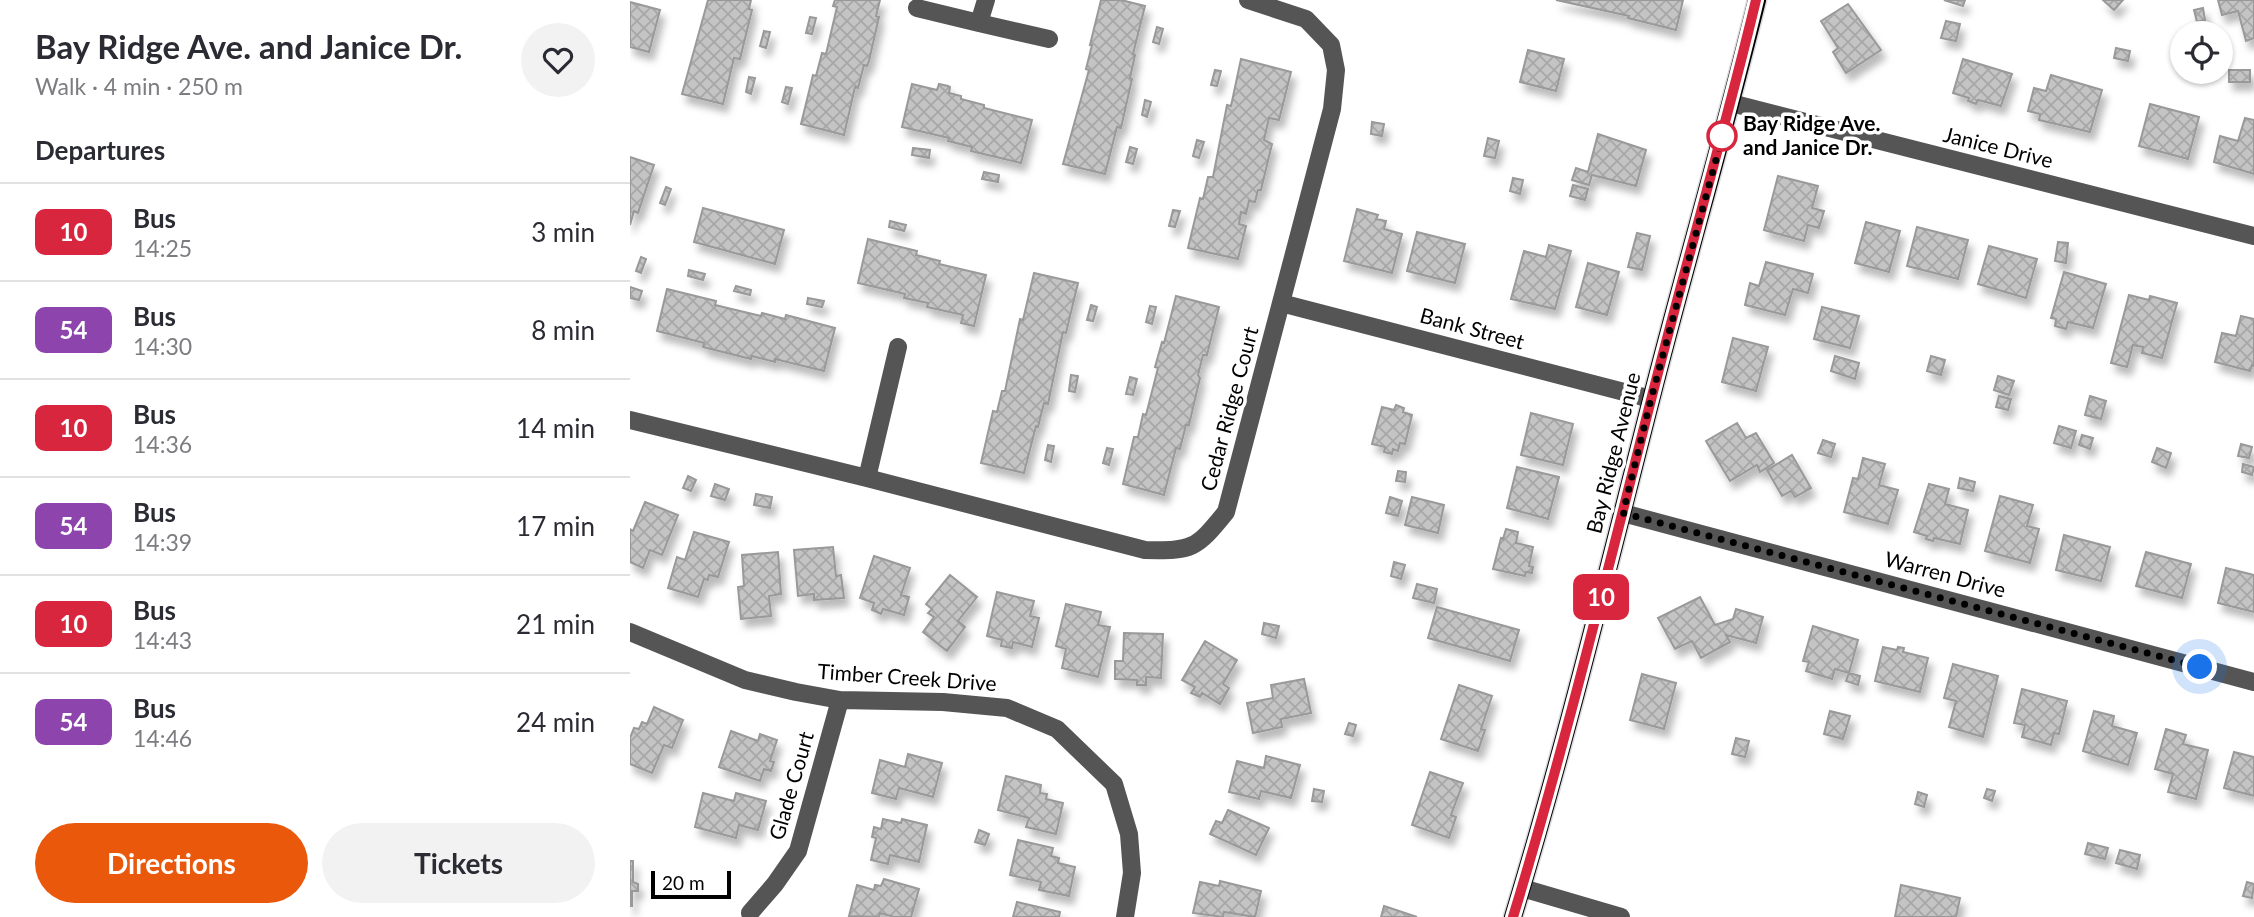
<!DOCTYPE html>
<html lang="en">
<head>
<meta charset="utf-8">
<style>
  :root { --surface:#fff; --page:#f2f2f3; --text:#2b2b33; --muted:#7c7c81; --line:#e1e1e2; --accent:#ea580c }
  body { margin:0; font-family:Lato,sans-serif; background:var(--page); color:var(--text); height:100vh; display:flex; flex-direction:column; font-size:26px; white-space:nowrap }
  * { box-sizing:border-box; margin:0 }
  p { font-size:23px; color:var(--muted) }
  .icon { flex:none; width:38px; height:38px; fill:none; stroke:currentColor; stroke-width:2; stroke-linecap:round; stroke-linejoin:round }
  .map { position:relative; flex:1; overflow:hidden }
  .drawer { display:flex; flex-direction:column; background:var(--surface); width:630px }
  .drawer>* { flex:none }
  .badge { padding:0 14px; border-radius:10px; font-size:24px; line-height:46px }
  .buttons { position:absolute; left:1540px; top:21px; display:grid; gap:14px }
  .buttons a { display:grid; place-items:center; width:63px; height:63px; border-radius:50%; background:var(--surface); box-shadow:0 2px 5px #0004; font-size:35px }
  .scale { position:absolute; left:21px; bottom:18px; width:80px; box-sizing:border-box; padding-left:7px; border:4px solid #000; border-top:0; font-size:19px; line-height:24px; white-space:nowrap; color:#000; -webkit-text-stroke:5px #fff; paint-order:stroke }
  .you { position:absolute; width:35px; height:35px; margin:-18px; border:5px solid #fff; border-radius:50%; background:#1a73e8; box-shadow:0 0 0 10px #1a73e833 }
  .map>.badge { position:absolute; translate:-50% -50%; box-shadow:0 0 0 4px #fff }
  h2 { padding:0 35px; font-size:26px; line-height:63px }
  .round { display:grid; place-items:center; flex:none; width:74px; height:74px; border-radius:37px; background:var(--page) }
  .summary { display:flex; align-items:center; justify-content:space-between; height:119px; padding:0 35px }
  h1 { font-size:33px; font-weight:700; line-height:52px }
  .cta { display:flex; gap:14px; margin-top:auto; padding:14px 35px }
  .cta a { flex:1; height:80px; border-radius:42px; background:var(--accent); color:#fff; font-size:28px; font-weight:700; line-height:80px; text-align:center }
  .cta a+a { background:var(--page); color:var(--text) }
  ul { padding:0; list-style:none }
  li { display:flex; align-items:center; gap:21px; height:98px; padding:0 35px; border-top:2px solid var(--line) }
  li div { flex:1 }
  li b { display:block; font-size:26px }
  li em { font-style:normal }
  li .badge { min-width:77px; font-weight:700; text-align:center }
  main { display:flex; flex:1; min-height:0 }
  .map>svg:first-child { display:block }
  .building { fill:url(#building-cross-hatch); stroke:#999; stroke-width:2; filter:url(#shadow) }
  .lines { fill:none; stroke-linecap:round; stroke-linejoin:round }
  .major-casing { stroke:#dbdbdb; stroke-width:21 }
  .minor { stroke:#555; stroke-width:18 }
  .major { stroke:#000; stroke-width:18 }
  .line-casing { stroke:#fff; stroke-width:16 }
  .line { stroke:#d7263d; stroke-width:10 }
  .walk { stroke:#000; stroke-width:7; stroke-dasharray:0 12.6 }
  .stop-dot { fill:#fff; stroke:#d7263d; stroke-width:3.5 }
  .labels { text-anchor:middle; stroke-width:7; stroke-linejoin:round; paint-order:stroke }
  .stop-label { font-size:21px; font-weight:bold; fill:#000; stroke:#fff; text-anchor:start }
  .street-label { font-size:21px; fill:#000; stroke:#fff }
</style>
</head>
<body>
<main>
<section class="drawer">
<div class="summary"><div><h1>Bay Ridge Ave. and Janice Dr.</h1><p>Walk · 4 min · 250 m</p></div><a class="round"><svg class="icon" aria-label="heart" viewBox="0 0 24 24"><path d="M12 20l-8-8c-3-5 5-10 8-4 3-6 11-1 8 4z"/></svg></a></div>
<h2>Departures</h2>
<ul>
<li><span class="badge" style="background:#d7263d;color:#fff">10</span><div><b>Bus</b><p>14:25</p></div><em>3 min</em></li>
<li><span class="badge" style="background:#8e44ad;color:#fff">54</span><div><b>Bus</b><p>14:30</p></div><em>8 min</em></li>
<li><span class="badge" style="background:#d7263d;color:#fff">10</span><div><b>Bus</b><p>14:36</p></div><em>14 min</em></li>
<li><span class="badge" style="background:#8e44ad;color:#fff">54</span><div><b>Bus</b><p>14:39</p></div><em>17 min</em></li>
<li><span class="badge" style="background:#d7263d;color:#fff">10</span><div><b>Bus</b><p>14:43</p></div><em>21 min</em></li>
<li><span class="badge" style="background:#8e44ad;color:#fff">54</span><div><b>Bus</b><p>14:46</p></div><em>24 min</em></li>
</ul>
<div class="cta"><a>Directions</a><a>Tickets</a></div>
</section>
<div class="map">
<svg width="1624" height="917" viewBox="0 0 1624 917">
  <defs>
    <pattern id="building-cross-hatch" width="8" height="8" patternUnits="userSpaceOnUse" patternTransform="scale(1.75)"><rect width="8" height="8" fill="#c4c4c4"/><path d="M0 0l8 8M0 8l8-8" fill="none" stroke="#a7a7a7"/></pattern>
    <filter id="shadow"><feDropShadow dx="4.5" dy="8" stdDeviation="3.5" flood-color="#0004"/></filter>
  </defs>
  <rect width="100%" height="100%" fill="#fff"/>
  <path class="building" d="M78,0H121L119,9L122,10L110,59L104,58L93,104L52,94Z
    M205,0H250L246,16L249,17L239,61L237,66L234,65L228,88L225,87L214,135L171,124L183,75L186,76L192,53L196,54L207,7L203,6Z
    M471,0H491L515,6L503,54L505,55L500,78L502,79L491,128L487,127L475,174L433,164L459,70L456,69L462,45H460Z
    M926,0H1053L1046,30L998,18L999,16Z
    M1314,0H1335L1333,6Z
    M1473,0H1493L1484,10Z
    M1588,0H1624V38L1616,41L1608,11L1592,15Z
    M0,2L30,10L19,52L0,47Z
    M1218,4L1251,50L1216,73L1203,52L1208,48L1191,21Z
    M1573,8L1575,20L1567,22L1564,10Z
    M180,17L186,18L182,34L176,33Z
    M1316,21L1330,24L1326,41L1311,38Z
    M527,27L533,29L529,44L523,42Z
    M134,31L140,32L136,48L130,46Z
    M1486,48L1500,51L1498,61L1484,58Z
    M898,50L934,59L926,91L890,82Z
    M611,59L661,72L649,120L639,118L634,140L642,144L631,190H628L625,202L619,201L616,214L611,212L609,224L616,226L608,259L558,248L570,198L573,199L578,177H583L597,105L601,106Z
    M1333,59L1382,74L1371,106L1348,100L1346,104L1338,101L1339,98L1323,93Z
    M585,70L591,71L587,86L581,85Z
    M1599,70H1620V82H1599Z
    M1421,75L1472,90L1460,132L1409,120L1410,114L1398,111L1404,88L1416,91Z
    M119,77L125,78L121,94L116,92Z
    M282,84L307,90L309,84L318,86L320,87L319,93L331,96V99L354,105V108L402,120L391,163L341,151L342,147L318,141L319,138L272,127Z
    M156,87L162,88L158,104L152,102Z
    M515,100L521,102L517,117L512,115Z
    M1520,104L1569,117L1558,159L1509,146Z
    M1615,118L1624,120V174L1584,162L1590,136L1608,141Z
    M742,122L754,124L752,136L741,134Z
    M968,134L1016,150L1006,186L962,175L959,185L942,180L946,168L958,172Z
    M858,138L869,141L865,158L854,156Z
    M567,140L574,142L569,158L563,156Z
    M500,147L507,149L503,164L496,162Z
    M283,148L300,150L299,158L282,155Z
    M0,157L24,165L8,213L4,211L0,225Z
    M354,172L369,175L368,182L352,179Z
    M1148,176L1188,186L1182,208L1194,211L1191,221L1189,228L1178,225L1174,241L1134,230Z
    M883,178L893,180L890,194L880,191Z
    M943,185L958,189L955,200L940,196Z
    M36,187L41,189L35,205L30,203Z
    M73,208L154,230L145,264L64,242Z
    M727,209L748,215L746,219L756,221L754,229L772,234L762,273L714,261Z
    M543,210L550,211L545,227L539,226Z
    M260,221L276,225L274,231L259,227Z
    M1236,222L1270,231L1259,272L1225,263Z
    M1287,227L1338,240L1328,279L1277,266Z
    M787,232L835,244L825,283L777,271Z
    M1007,233L1020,236L1012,270L998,267Z
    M238,239L287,251L286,255L310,261L309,264L356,275L344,326L331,323L333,315L297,307L298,303L274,298L275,294L228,283Z
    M1428,242L1438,243L1436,263L1425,261Z
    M919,245L941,251L925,309L881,299L894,251L916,257Z
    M1359,246L1407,259L1396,298L1348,284Z
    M11,257L16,259L11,273L6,271Z
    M1136,262L1183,274L1178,293L1163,289L1155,315L1115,305L1120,283L1129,286Z
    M958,263L989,272L977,315L946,307Z
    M59,270L75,274L73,280L58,276Z
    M1434,272L1476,284L1463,328L1438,322L1436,329L1425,326L1426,319L1421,318Z
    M404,273L448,283L436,333L433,332L418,404L414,403L408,427L406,426L394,473L351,463L363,411L367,412L372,391H375L390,319L393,320Z
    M106,286L121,290L120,295L104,291Z
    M0,287L12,291L9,300L0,298Z
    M37,289L86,301L85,305L131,316L132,313L155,319L156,315L205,328L194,371L145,359V362L122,356L121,359L73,347L74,343L27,331Z
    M1499,295L1519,300L1520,296L1547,303L1532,358L1512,353L1513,347L1503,345L1497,367L1481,363Z
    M546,296L589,307L577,355H573L568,375L570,378L559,425H556L550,449L546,448L534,495L493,484L504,437H508L513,414L516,415L517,411L528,368L525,367L532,342L534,343Z
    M178,298L194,301L192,307L177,304Z
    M461,305L467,307L463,321L457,320Z
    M520,306L526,307L522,324L516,322Z
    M1192,307L1229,316L1220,348L1184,339Z
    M1611,316L1624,319V366L1622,365L1620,371L1585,362L1592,333L1606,336Z
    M1103,338L1138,347L1126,391L1092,382Z
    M1205,356L1229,363L1225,379L1201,371Z
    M1301,356L1315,360L1311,375L1297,371Z
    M441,375L448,376L445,392L439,391Z
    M1368,376L1384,381L1379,395L1364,390Z
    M500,377L507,379L503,395L496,394Z
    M1369,396L1381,399L1378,410L1366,407Z
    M1460,396L1476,401L1471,419L1455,415Z
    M766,405L774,408L773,412L782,415L775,444L770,443L768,451L763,449L762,454L754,452L755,447L742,444L752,407L764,410Z
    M901,413L943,424L933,465L891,455Z
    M1107,423L1116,438L1126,433L1144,463L1130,472L1127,465L1100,481L1076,441Z
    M1429,426L1446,431L1441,448L1424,443Z
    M1452,435L1463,438L1460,449L1449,445Z
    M1193,440L1205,444L1201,457L1188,453Z
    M1611,444L1622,447L1619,458L1608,456Z
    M418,445L424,446L421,462L415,460Z
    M477,448L483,449L479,465L473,463Z
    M1527,448L1541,453L1536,468L1522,462Z
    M1162,455L1181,488L1165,497L1161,491L1152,496L1137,470Z
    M1233,458L1255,464L1249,485L1268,490L1258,524L1214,512L1223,478L1228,479Z
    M1613,464L1624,467L1622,475L1612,472Z
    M887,467L929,477L918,519L877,508Z
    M768,471L776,472L775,482L766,481Z
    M58,476L66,480L61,491L53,488Z
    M1330,478L1345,482L1343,491L1328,488Z
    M85,484L99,489L95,500L81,496Z
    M1299,484L1319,489L1315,504L1338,510L1330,544L1304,538L1303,541L1296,539L1297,536L1284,532Z
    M126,494L142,497L140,508L124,505Z
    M1370,496L1403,505L1397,526L1409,529L1400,563L1355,551Z
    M760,497L772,501L768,516L756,513Z
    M782,497L814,505L808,533L775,525Z
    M15,502L48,515L32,555L20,550L13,568L0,562V529L3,531Z
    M876,529L888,532L886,543L903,547L899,566L903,567L902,573L896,572L895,576L863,569L871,538L873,539Z
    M64,532L99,542L88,577L79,575L78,580L74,579L68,597L38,588L47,557L55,560Z
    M1434,535L1480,547L1471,581L1426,570Z
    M203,547L206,576L211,575L214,598L184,600V594L168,596L164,550Z
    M148,552L151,594L139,596L141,616L111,619L108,587L114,586L112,555Z
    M1516,552L1561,564L1552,598L1506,586Z
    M244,556L280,568L271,595L279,597L274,615L253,609L251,614L242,610L244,603L230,598Z
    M764,562L775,565L771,579L761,576Z
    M1596,568L1624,575V612L1588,603Z
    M320,575L347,597L328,621L335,627L317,651L293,632L304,617L298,613L302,609L296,604Z
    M787,584L807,589L804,603L783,598Z
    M367,592L404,601L400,616L409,618L402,647L383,642L382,648L371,646L372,640L357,636Z
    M1070,597L1085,625L1103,619L1106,609L1133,617L1126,643L1096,635L1100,642L1071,658L1062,641L1045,649L1028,618Z
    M436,604L471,612L468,625L480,627L468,677L432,668L436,649L426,646Z
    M807,607L889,630L880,661L798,638Z
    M634,623L649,626L646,638L632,634Z
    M1183,626L1228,640L1219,673L1205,669L1202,679L1176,671L1179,662L1173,661Z
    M494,633L533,634L531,678L516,677V685H507V680L485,679V661H493Z
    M575,641L607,660L593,684L599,688L590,704L572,693L570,697L561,693L565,687L552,680Z
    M1253,647L1267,650L1268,647L1274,648L1273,652L1298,658L1290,692L1245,681Z
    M1323,664L1368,676L1353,737L1319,727L1326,701L1314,698Z
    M1219,673L1230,676L1228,685L1216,681Z
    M1012,674L1046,683L1034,729L1000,720Z
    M674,679L681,713L651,719L652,727L623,733L617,703L643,698L641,685Z
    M829,685L862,696L851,729L855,730L848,751L811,739Z
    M1392,689L1437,701L1429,734L1424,733L1421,745L1392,737L1395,725L1384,723Z
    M24,707L53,720L42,748L34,745L22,773L0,764V738L4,728L9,729L12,722L17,724Z
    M1200,711L1220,716L1213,739L1194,734Z
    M1464,711L1484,716L1482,726L1507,733L1498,765L1453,751Z
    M719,723L726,725L723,736L715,734Z
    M1536,729L1556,735L1553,744L1578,750L1566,799L1538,792L1543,774L1525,769Z
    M101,731L128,741L130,734L147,740L140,761L144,762L141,771L134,769L130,781L89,767Z
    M1106,738L1119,741L1115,757L1102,754Z
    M1604,752L1624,757V796L1594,788Z
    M278,754L312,763L303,797L269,788L266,799L242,793L250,760L275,767Z
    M636,756L670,765L661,798L631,791L629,799L599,792L607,761L634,768Z
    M800,772L833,783L821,815L826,817L819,838L782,825Z
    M376,776L411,785L410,793L417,794L416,799L433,803L426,834L396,827L399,818L368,810Z
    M684,789L694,791L692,802L682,801Z
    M1357,789L1365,791L1362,801L1354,798Z
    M1288,792L1297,795L1294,807L1285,804Z
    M73,793L104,801L106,793L136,801L128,830L109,825L106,838L65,827Z
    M598,810L639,828L626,855L580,834L586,821L592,823Z
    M253,819L271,823L272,819L297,825L289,862L260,855L258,864L241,860L246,838L242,837L244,827L251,829Z
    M349,830L359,834L355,845L345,842Z
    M388,840L423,848L421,856L429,858L428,863L445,867L439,896L409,890L411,882L380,875Z
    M1458,843L1478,848L1475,859L1455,854Z
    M1490,850L1510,855L1507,869L1486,863Z
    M0,861H3V882L8,884V891H2V906H0Z
    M254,879L289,889L281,917H264L250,913L249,917L219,916L227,885L244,890L245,885L251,886Z
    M590,881L631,891L625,917L594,912L593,917L563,913L570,882L589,886Z
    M1617,882L1624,884L1622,898L1613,896Z
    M1271,885L1330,898L1326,917H1265Z
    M387,902L430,912L429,917H383Z
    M754,906L787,917H751Z"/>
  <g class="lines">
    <defs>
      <path id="major" d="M883,917C935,746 977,572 1021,400C1055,266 1094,134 1127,0"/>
    </defs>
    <use href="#major" class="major-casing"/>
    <path class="minor" d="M287,8L349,23L356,0
      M349,23L419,39
      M1101,103L1624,236
      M651,303L1021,399
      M0,420L237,478L515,550C563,551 566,549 596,512L702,109L706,70L701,45L676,19L618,0
      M237,478L268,347
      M993,513L1624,682
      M0,632L115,680L166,692L210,700L313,702L377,708L427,729L484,784L499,834L502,873L495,917
      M892,888L991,917
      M120,913L145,884L168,851L210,700"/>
    <use href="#major" class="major"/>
  </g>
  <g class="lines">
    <defs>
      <path id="line" d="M883,917C935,746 977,572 1021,400C1055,266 1094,134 1126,0"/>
    </defs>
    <use href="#line" class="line-casing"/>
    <use href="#line" class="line"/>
    <path class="walk" d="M1092,136L1094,130L1021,399L993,513L1570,667"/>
  </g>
  <circle class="stop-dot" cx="1092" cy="136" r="14"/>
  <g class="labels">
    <g class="stop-label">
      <text x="1113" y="131">Bay Ridge Ave.<tspan x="1113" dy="24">and Janice Dr.</tspan></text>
    </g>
    <g class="street-label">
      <text transform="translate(1368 148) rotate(14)" y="7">Janice Drive</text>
      <text transform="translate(842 329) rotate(15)" y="7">Bank Street</text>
      <text transform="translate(600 409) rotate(-75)" y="7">Cedar Ridge Court</text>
      <text transform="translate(984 453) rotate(-76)" y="7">Bay Ridge Avenue</text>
      <text transform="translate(1315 575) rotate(15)" y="7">Warren Drive</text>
      <text transform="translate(277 678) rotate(4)" y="7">Timber Creek Drive</text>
      <text transform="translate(162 786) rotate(-74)" y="7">Glade Court</text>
    </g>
  </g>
</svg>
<div class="buttons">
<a><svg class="icon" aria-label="locate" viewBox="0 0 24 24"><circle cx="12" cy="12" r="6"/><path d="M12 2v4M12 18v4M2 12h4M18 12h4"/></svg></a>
</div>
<div class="scale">20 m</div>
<div class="you" style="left:1570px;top:667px"></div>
<b class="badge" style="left:971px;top:597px;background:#d7263d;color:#fff">10</b>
</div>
</main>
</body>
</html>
